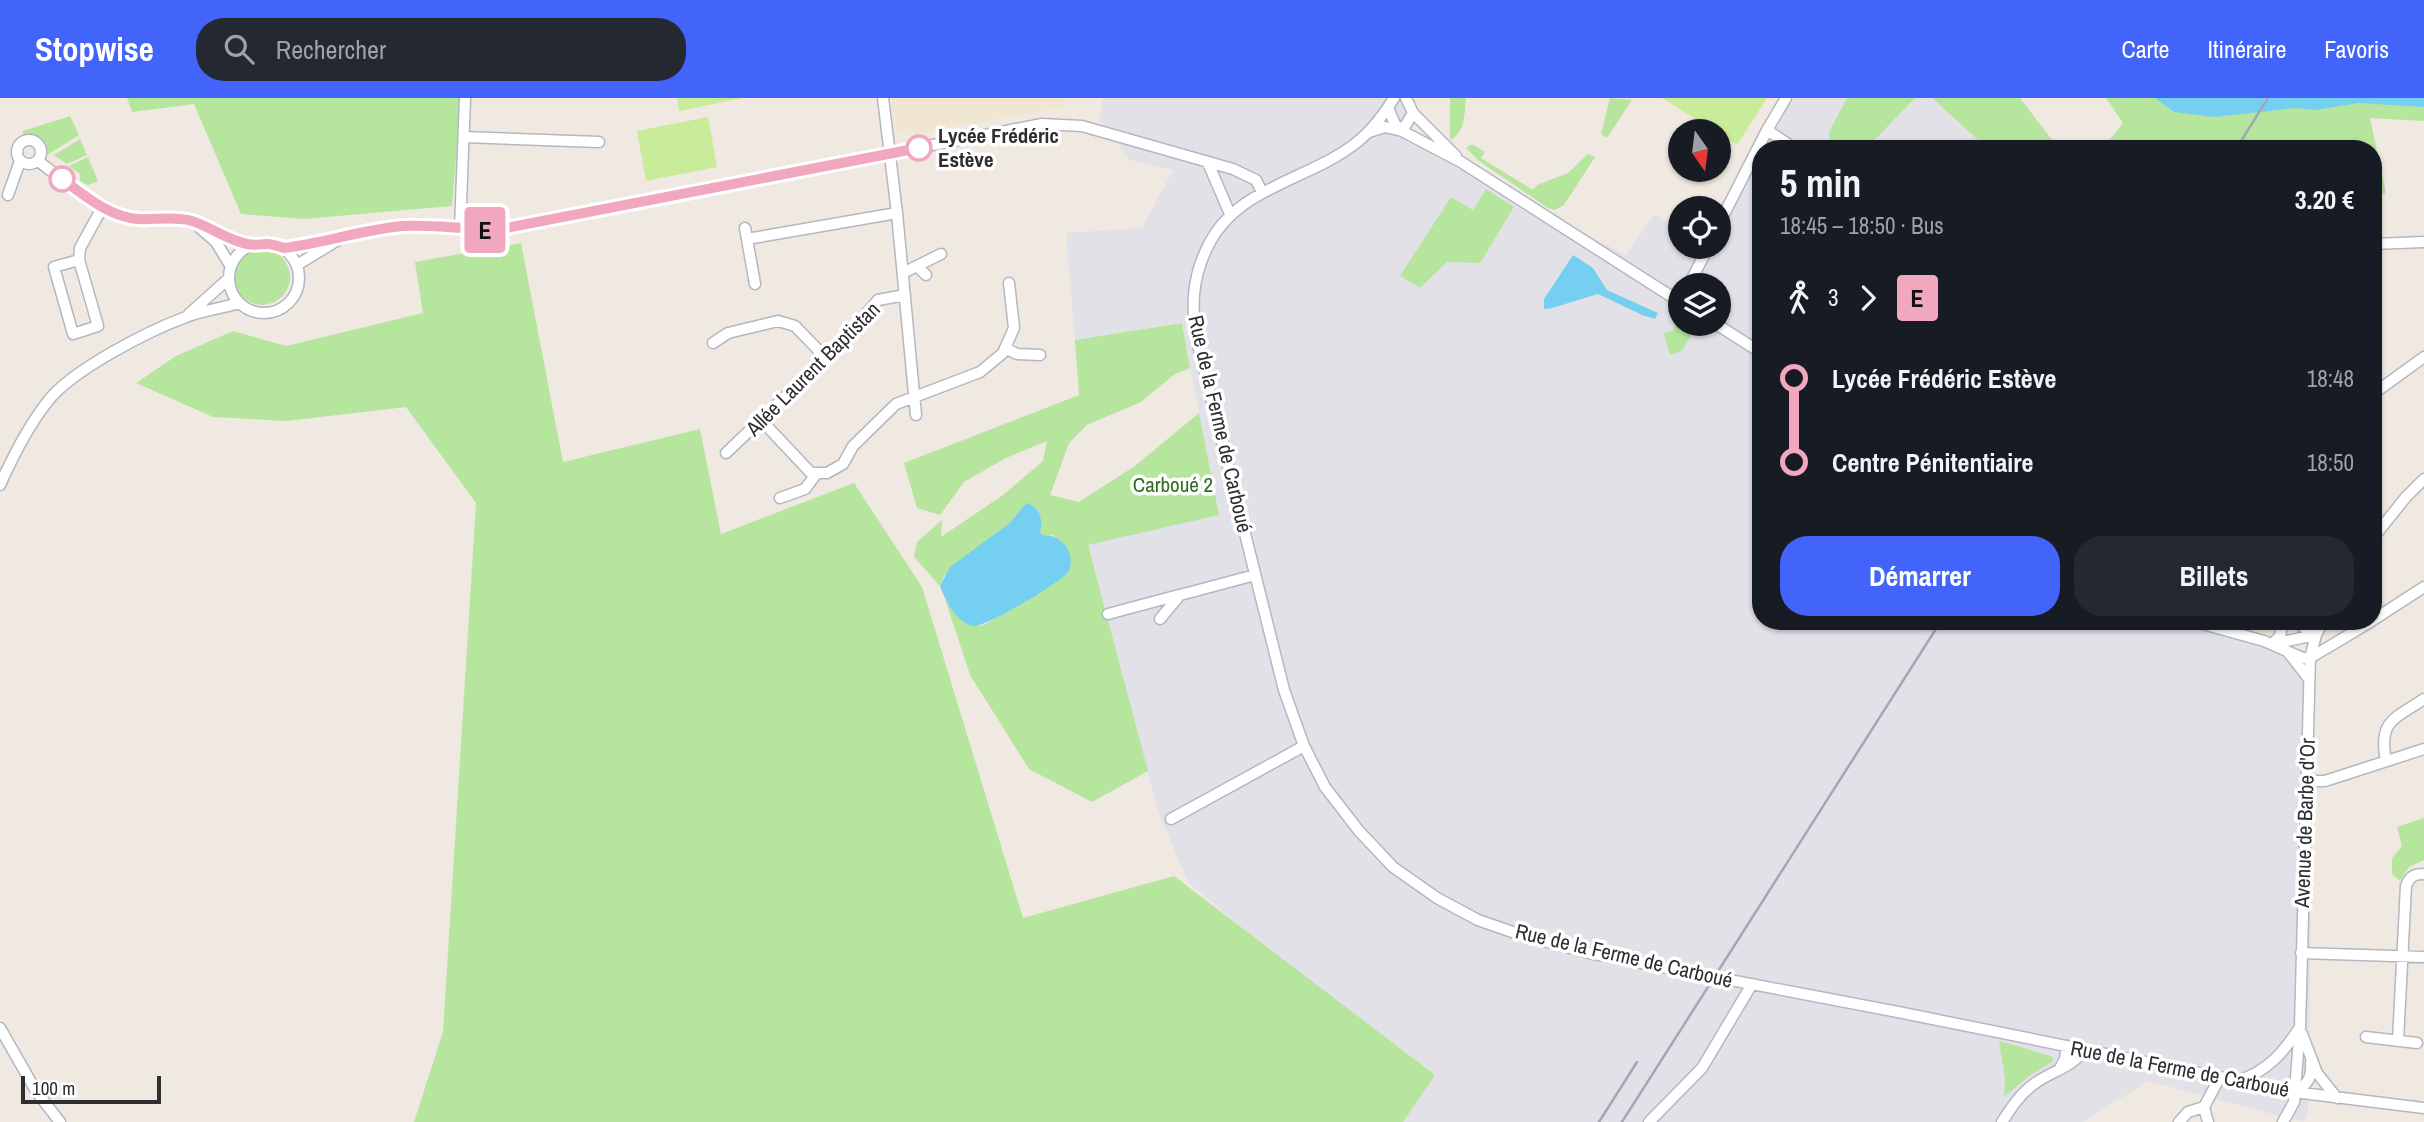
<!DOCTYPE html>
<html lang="fr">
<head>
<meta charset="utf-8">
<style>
  :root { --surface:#171b24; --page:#242831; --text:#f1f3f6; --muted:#9ea1a6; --accent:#4264fb }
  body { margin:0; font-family:"Archivo Narrow",sans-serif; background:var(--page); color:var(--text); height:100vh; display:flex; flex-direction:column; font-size:26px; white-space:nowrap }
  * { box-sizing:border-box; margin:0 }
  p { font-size:23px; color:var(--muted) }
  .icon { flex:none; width:38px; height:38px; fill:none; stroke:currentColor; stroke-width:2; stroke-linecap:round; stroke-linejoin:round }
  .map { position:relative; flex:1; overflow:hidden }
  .side { position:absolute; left:1752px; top:42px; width:630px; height:490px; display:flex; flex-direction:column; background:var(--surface); border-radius:28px; box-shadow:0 2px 5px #0004 }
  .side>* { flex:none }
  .badge { padding:0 14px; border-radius:5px; font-size:24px; line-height:46px }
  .needle { width:46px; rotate:166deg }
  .fabs { position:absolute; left:1668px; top:21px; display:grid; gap:14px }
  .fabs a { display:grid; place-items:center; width:63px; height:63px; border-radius:50%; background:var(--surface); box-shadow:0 2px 5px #0004; font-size:35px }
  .scale { position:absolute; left:21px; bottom:18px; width:140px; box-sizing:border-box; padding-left:7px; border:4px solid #2e2e2e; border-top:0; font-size:19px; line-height:24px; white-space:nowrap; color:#2e2e2e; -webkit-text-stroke:5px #fff; paint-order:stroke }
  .map>.badge { position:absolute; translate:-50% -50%; box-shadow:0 0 0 4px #fff }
  .legs { display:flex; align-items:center; gap:10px; height:77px; padding:0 28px; font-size:23px }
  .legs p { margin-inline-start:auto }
  .head { display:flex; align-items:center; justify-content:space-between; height:119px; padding:0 28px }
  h1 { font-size:38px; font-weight:800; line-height:52px }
  .button { display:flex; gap:14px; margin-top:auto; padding:14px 28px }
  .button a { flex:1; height:80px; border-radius:28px; background:var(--accent); color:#fff; font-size:28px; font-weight:800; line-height:80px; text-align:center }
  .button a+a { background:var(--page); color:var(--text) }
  ul { padding:0 28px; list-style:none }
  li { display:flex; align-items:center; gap:24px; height:84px; font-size:26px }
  li i { display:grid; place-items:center; width:10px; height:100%; margin:0 9px; background:currentColor }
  li i::after { content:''; width:18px; height:18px; margin:-9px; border:5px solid; border-radius:50%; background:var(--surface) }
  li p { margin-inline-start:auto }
  li:first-child i { background:linear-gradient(#0000 50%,currentColor 0) }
  li:last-child i { background:linear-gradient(currentColor 50%,#0000 0) }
  header { display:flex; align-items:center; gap:42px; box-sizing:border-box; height:98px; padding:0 35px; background:var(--accent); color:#fff }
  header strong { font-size:33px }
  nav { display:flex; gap:38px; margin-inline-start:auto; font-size:24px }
  .search { width:490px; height:63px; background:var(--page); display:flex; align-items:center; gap:18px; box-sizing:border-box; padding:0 24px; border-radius:28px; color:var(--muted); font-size:26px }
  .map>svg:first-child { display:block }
  .industrial { fill:#e3e1e8; fill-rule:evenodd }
  .education { fill:#f0e6d1 }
  .green { fill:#b6e59e }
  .pitch { fill:#c9ec9a }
  .water { fill:#75cff0 }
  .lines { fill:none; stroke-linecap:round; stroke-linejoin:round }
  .minor-casing { stroke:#b4b7c1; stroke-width:13 }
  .minor { stroke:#fff; stroke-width:10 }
  .rail { stroke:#a3a6b8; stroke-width:2.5 }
  .line-1-casing { stroke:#fff; stroke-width:16 }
  .line-1 { stroke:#f1a7be; stroke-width:10 }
  .stop-1-dot { fill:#fff; stroke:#f1a7be; stroke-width:3.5 }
  .labels { text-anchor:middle; stroke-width:7; stroke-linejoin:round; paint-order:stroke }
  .stop-label { font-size:21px; font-weight:bold; fill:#2e2e2e; stroke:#fff; text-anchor:start }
  .street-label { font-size:21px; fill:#2e2e2e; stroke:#fff }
  .park-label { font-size:21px; fill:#2c6e1b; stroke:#fff }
</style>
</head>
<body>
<header>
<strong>Stopwise</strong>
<div class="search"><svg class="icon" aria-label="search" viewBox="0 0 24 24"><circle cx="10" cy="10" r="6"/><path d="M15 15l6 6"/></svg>Rechercher</div>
<nav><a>Carte</a><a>Itinéraire</a><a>Favoris</a></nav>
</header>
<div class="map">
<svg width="2424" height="1024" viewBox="0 0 2424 1024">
  <rect width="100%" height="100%" fill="#efe9e1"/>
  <path class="industrial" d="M1103,0H1410L1407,44L1626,157L1655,116L1680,132V149H1718L1719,115L1793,0H1847L1829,34L1831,51H1760V523H2202L2212,530L2314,571L2308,1017L2303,1024L2148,983L2083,1024H1402L1432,975L1250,837L1188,784L1158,713L1088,447L1218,416L1182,225L1075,242L1066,135L1142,130L1173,72L1130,62L1099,22ZM1680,187H1718V226H1680Z
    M1915,0H1932L1988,51H1866Z"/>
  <path class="education" d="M892,0H1066L1064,12H1051L904,37L893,29Z"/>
  <path class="green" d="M127,0H461L452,108L303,121L241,116L194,6L132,14Z
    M1450,0H1466C1464,16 1466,34 1450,42Z
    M1610,0L1632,2L1607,40L1601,36Z
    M1847,0H1915L1866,51H1831L1829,34Z
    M1932,0H2020L2059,51H1988Z
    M2106,0H2424V23L2370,20L2386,95L2373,96V51H2102L2123,25Z
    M70,18L79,37L47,57C43,43 38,38 23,36V33Z
    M80,41L87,57L67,66L54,57Z
    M1470,47H1474L1485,54L1481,60L1533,92L1537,87L1568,75L1588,56L1595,59L1564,107L1555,112L1548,110L1479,63L1466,50Z
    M88,59L98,83L88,87L80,83V76L69,68Z
    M1486,91L1514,109L1480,165L1447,164L1420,190L1400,178L1451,99L1473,112Z
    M521,145L563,364L700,331L721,436L854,385L922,489L1023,820L1174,778L1435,977L1403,1024H414L443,934L476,405L406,309L286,323L213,319L136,285L176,258L233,233L286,248L423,215L415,164Z
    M234 179a28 28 0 1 1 56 0a28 28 0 1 1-56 0Z
    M1680,216V226H1692L1691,237L1682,253L1670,257L1664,235L1672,233L1675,228L1672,218Z
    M1182,225L1190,270L1175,276L1141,304L1087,327L1069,345L1050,397L1079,404L1135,368L1199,315L1219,417L1088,447L1148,673L1092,704L1029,671L970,577L945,501L963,524L981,528L1023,505L1068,475L1071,465L1065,448L1052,437H1042L1026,406L1010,425L944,478L940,488L914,459L917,444L942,422L941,439L1003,397L1043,363L1047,343L1006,360L964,384L940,417L917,410L904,365L1079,297L1075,242Z
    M2424,720V762L2409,769L2400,783L2392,776V760L2402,748L2397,729Z
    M1999,943L2051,958L2054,961L2052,964L2029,978L2004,999L2005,981Z"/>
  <path class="pitch" d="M677,0H743L679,13Z
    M1662,0H1767L1737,47L1719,36L1718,33H1715Z
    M708,19L717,69L646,83L637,33Z"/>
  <path class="water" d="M2155,0H2424V9L2359,5L2316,12L2296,10L2214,19L2174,14Z
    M1573,157L1593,170L1607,192L1658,215L1655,221L1642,217L1598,196L1552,210L1544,211V201Z
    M1026,405C1038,407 1044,422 1040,433L1042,437C1052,437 1059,440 1066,448C1071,456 1073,466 1068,474C1062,484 984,530 974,528C957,526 945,502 940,488L950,469L1010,425Z"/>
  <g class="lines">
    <defs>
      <path id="minor" d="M883,0L897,115L916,317
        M1394,0C1383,18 1369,36 1352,48C1303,84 1235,90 1207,150C1192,181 1191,209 1197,243L1284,592L1304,648L1325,689L1359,733L1393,769L1437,800L1478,822L1521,837L1589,855L1903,915L2294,994L2424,1010
        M1406,0L1413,15L1456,58
        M1388,10L1395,26L1402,33L1461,64L1680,204
        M1767,32L1795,51
        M1369,34L1385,29L1402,33L1413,15
        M464,39L599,44
        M17 54a12 12 0 1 1 24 0a12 12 0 1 1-24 0Z
        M38,63C67,84 98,116 135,121C154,123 171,118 190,123C210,127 229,141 250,147
        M1208,65L1230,116
        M8,97L20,63
        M1718,128L1767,32L1786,0
        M200,130L216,144L230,167
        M745,130L747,141
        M460,131L465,0
        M229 180a35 35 0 1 1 70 0a35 35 0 1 1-70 0Z
        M2373,146L2424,144
        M284,150C324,145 362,132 402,129C437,126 471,133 506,129L1042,26L1082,28L1233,71L1256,82L1262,94
        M79,162L54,169L73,236L98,228L79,162L80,150L102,110
        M297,167L338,142
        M918,169L926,177
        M903,175L941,156
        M755,186L747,141L897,115
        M1689,187L1708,149
        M189,216L228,181
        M1716,226L1760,254
        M713,245L728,235L778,223L795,228L826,260
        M1005,250L1017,256L1040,257
        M2373,296L2424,259
        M762,323L811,375H827L843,366L853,348L896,306L980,274L1003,255L1014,230L1009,185
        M726,355L837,249L878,202L905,197
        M0,387C13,358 28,328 48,303C72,272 148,233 186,219C202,212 221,211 238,205
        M780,400L805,391L817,375
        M2373,440L2406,399L2424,381
        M1108,516L1179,497
        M1160,521L1180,497L1255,477
        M2373,522L2424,489
        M2192,523L2264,543L2303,560H2310
        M2294,523L2316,537
        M2272,546L2316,537
        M2272,546L2280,538L2283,523
        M2288,554L2309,581
        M2310,560L2372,523
        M2386,663C2378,623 2394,621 2424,601
        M2307,683H2325L2424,651
        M1171,721L1304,648
        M2301,855L2424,859
        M0,930L36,993L60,1024
        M2302,936L2317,975L2337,1000
        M2366,939L2417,945
        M2398,943L2406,788C2410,778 2414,776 2424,776
        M2059,972L2065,961L2067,948
        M2240,982C2267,973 2283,955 2298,932
        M2295,994C2308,986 2312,980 2311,964
        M1649,1024L1702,970L1752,886
        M2002,1024C2011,1010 2020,996 2034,986C2051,973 2072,970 2084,952
        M2179,1024L2188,1014L2204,1009
        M2208,1024L2204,1009L2220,979
        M2283,1024L2294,1004L2300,929L2310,560L2316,537L2323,523"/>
    </defs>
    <use href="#minor" class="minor-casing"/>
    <use href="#minor" class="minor"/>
    <path class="rail" d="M2236,51L2268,0
      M1599,1024L1637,964
      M1622,1024L1941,523"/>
  </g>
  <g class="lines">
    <defs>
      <path id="line-1" d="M62,81C84,97 109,119 138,121C156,122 174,118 192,123C211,129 227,142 247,146C262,149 264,142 284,150C323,145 362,132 402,128C437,126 471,133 506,130L919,50"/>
    </defs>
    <use href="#line-1" class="line-1-casing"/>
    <use href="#line-1" class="line-1"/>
  </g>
  <g class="stop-1-dot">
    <circle cx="919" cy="50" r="12"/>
    <circle cx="62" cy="81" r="12"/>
  </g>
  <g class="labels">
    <g class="stop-label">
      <text x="938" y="45">Lycée Frédéric<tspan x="938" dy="24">Estève</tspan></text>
    </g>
    <g class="street-label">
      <text transform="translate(813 271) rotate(-45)" y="7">Allée Laurent Baptistan</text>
      <text transform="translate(1220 326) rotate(77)" y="7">Rue de la Ferme de Carboué</text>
      <text transform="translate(2305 725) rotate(-88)" y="7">Avenue de Barbe d'Or</text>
      <text transform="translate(1624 858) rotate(13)" y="7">Rue de la Ferme de Carboué</text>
      <text transform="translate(2180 971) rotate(11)" y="7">Rue de la Ferme de Carboué</text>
    </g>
    <g class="park-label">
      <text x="1173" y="394">Carboué 2</text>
    </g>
  </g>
</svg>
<div class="fabs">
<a><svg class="needle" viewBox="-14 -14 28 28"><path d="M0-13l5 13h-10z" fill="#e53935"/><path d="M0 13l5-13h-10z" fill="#9ea1a6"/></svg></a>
<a><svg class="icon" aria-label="locate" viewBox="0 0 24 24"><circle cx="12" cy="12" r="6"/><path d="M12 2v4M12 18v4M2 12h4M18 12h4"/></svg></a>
<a><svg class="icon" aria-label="layers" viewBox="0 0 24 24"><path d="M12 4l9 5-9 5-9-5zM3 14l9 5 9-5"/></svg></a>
</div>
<div class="scale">100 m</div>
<b class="badge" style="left:485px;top:132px;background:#f1a7be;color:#111">E</b>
<section class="side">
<div class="head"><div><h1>5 min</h1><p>18:45 – 18:50 · Bus</p></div><b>3.20 €</b></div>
<div class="legs"><svg class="icon" aria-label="walk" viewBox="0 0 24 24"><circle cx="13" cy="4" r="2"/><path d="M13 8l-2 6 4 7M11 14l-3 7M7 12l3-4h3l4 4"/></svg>3<svg class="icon" aria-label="forward" viewBox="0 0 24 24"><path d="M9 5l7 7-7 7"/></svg><b class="badge" style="background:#f1a7be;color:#111">E</b></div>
<ul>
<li><i style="color:#f1a7be"></i><b>Lycée Frédéric Estève</b><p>18:48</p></li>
<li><i style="color:#f1a7be"></i><b>Centre Pénitentiaire</b><p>18:50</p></li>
</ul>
<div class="button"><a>Démarrer</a><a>Billets</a></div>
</section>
</div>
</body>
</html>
